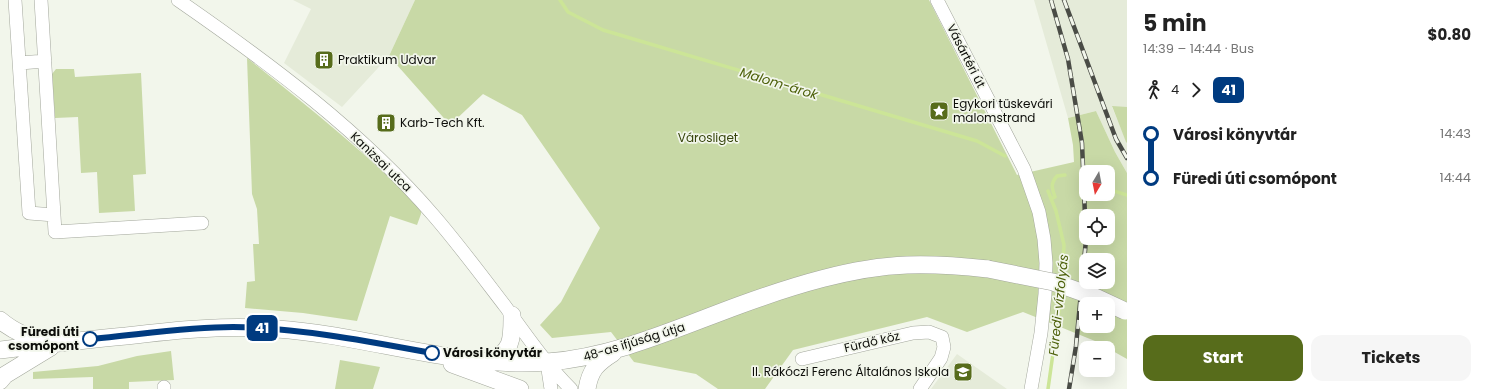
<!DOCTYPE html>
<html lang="en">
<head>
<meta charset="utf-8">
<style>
  :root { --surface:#fff; --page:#f6f6f6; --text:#222; --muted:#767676; --accent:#576c1b }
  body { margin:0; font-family:Poppins,sans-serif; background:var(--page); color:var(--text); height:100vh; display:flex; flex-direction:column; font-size:15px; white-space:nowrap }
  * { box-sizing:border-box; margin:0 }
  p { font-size:13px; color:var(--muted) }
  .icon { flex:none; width:22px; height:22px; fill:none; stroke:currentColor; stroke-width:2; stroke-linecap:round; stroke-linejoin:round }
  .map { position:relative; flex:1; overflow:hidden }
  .panel { display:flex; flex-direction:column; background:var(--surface); width:360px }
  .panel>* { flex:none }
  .badge { padding:0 8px; border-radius:6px; font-size:14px; line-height:26px }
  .needle { width:26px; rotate:190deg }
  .buttons { position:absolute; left:1079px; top:165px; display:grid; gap:8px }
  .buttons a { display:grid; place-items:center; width:36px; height:36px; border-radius:8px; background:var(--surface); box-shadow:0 4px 16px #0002; font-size:20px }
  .map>.badge { position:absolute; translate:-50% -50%; box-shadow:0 0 0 2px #fff }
  .legs { display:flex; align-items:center; gap:6px; height:44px; padding:0 16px; font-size:13px }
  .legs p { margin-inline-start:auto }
  .head { display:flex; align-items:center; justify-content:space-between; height:68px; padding:0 16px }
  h1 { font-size:22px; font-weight:700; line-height:30px }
  .primary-button { display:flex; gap:8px; margin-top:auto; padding:8px 16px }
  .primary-button a { flex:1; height:46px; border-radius:12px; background:var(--accent); color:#fff; font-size:16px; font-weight:700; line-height:46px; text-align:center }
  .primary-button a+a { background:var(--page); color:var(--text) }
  ul { padding:0 16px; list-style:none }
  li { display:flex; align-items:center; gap:14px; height:44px; font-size:15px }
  li i { display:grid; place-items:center; width:6px; height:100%; margin:0 5px; background:currentColor }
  li i::after { content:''; width:10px; height:10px; margin:-5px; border:3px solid; border-radius:50%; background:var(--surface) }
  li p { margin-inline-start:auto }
  li:first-child i { background:linear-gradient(#0000 50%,currentColor 0) }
  li:last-child i { background:linear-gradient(currentColor 50%,#0000 0) }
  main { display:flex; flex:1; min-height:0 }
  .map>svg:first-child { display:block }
  .built { fill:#e5ebd9 }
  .green { fill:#c8d9a6; fill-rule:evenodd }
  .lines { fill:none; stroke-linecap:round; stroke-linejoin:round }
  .stream { stroke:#cce597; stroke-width:3.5 }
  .minor-casing { stroke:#a3a79c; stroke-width:14 }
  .major-casing { stroke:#a3a79c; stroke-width:18 }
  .minor { stroke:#fff; stroke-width:13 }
  .major { stroke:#fff; stroke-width:17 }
  .rail-casing { stroke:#4a4c46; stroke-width:4.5 }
  .rail { stroke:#f2f6eb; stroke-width:3; stroke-dasharray:9; stroke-linecap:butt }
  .major-bridge-casing { stroke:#a3a79c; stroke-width:18; stroke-linecap:butt }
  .major-bridge { stroke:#fff; stroke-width:17 }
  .line-1-casing { stroke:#fff; stroke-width:9 }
  .line-1 { stroke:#003b80; stroke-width:6 }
  .stop-1-dot { fill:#fff; stroke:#003b80; stroke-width:2 }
  .labels { text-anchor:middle; stroke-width:3.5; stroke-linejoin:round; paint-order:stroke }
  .street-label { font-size:12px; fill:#0d0e0a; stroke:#f2f6eb }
  .poi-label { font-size:12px; fill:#0d0e0a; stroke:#f2f6eb; text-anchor:start }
  .park-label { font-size:12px; fill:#36440b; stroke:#f2f6eb }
  .stop-label { font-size:12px; font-weight:bold; fill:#0d0e0a; stroke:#f2f6eb; text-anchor:end }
  .water-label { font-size:13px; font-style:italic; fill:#4c6009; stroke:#f2f6eb }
</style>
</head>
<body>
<main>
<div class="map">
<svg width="1127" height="389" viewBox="0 0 1127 389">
  <rect width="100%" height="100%" fill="#f2f6eb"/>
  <path class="built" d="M293,0H415L389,56L342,107L284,63L311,9Z
    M1034,0H1127V107H1112L1127,143V173L1115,152L1096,111L1068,118Z
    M957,354L1007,389H931Z"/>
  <path class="green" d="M415,0H929L1017,175L1074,162L1073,145L1068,118L1096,111L1115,152L1127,173V359L1095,341L1023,312L967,332L927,317L793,350L765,389H718L696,374L634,362L611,332L552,338L540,325L561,302L600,228L522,115L483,94L450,125L389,56ZM1086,172H1108V194H1086ZM1086,216H1108V238H1086ZM1086,260H1108V282H1086ZM1086,304H1108V326H1086Z
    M247,58C307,106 368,154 421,209V214L417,225L390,216L357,321L303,313L245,308L247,282L255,281L253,244H259L257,209L252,194Z
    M56,69H74L75,77L141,73L146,174L133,175L135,211L99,213L97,172L81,173L78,117L55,118L52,74Z
    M1112,106L1127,107V143L1126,142Z
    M171,351L174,380L129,382V389H93V377L33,379V372L98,366L137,356Z
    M340,360L380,367L373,389H335Z"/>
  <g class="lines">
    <path class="stream" d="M560,0L568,12L603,30L977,141L1005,156
      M1108,189L1127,195
      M1048,191L1056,211L1064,245L1062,281
      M1051,199L1055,197C1052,188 1050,184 1057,176L1065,175
      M1048,389L1062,289"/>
    <defs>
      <path id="minor" d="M15,0L29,213L54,215
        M41,0L55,232L202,223
        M178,0C269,63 361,131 434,216C459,245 482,276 505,306C526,335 546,364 571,389
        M937,0L1024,169L1039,212L1044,239L1046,263L1045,294L1041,333L1031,389
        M20,63L45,61
        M802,359L913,333L929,332L942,337L944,347L941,358L920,389
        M547,363L551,389
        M164,387V389"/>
      <path id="major" d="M0,320C13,331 31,339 48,341
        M0,350C42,345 84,340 126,336C176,330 226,325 277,329C366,335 457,369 547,362C615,357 677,328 740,305C792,286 852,267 907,265C934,264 961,266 988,269
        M489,362C513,351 512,339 512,315
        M452,364L520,389
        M0,381L5,375L51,347
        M587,389C590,370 597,363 613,353"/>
    </defs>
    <use href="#minor" class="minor-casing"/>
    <use href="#major" class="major-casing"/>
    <use href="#minor" class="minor"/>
    <use href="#major" class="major"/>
    <defs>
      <path id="rail" d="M1051,0L1068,59L1082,143L1086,240L1076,346L1069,389
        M1064,0L1116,139L1127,158"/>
    </defs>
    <use href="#rail" class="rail-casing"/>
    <use href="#rail" class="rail"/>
    <defs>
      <path id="major-bridge" d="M988,269L1053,282L1095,297L1125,311"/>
    </defs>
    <use href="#major-bridge" class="major-bridge-casing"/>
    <use href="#major-bridge" class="major-bridge"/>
  </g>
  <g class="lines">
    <defs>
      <path id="line-1" d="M90,339C137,335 185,327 233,327C300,328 367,341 432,353"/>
    </defs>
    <use href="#line-1" class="line-1-casing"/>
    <use href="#line-1" class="line-1"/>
  </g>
  <defs>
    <symbol id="building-square" viewBox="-11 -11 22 22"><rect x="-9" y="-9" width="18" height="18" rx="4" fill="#576c1b" stroke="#f2f6eb"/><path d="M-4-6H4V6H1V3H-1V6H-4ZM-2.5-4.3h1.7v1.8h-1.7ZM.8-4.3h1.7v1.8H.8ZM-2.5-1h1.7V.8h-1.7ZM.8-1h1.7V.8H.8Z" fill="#fff"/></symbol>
    <symbol id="sight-square" viewBox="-11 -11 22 22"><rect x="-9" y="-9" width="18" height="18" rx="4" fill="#576c1b" stroke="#f2f6eb"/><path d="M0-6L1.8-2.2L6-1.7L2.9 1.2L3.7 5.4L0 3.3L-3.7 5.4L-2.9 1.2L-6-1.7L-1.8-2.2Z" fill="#fff"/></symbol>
    <symbol id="school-square" viewBox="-11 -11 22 22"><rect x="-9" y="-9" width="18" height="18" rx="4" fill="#576c1b" stroke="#f2f6eb"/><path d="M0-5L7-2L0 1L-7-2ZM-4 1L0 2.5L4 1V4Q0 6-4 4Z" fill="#fff"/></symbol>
  </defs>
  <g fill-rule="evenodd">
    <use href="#building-square" x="313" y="49" width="22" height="22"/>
    <use href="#sight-square" x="928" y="100" width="22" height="22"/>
    <use href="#building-square" x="375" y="112" width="22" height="22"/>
    <use href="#school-square" x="952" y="361" width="22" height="22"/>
  </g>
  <g class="stop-1-dot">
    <circle cx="90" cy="339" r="7"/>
    <circle cx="432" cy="353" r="7"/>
  </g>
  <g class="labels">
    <g class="street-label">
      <text transform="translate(966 56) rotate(63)" y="4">Vásártéri út</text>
      <text transform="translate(381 162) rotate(44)" y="4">Kanizsai utca</text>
      <text transform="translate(634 342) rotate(-17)" y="4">48-as ifjúság útja</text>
      <text transform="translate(872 342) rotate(-13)" y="4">Fürdő köz</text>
    </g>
    <g class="poi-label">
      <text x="338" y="64">Praktikum Udvar</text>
      <text x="953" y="108">Egykori tüskevári<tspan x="953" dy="14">malomstrand</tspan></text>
      <text x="400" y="127">Karb-Tech Kft.</text>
      <text x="949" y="376" text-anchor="end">II. Rákóczi Ferenc Általános Iskola</text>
    </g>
    <g class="park-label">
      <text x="708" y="142">Városliget</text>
    </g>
    <g class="stop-label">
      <text x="79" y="336">Füredi úti<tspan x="79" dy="14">csomópont</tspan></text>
      <text x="443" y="357" text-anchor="start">Városi könyvtár</text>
    </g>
    <g class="water-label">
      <text transform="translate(779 83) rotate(17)" y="5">Malom-árok</text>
      <text transform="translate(1058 305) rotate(-84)" y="5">Füredi-vízfolyás</text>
    </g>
  </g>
</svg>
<div class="buttons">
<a><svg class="needle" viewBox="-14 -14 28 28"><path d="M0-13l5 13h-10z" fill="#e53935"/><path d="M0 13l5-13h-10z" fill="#767676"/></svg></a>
<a><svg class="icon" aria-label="locate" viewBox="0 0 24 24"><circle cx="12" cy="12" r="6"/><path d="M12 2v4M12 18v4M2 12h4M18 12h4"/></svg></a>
<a><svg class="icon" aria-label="layers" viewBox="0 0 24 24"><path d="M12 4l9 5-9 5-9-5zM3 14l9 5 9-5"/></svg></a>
<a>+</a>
<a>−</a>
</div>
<b class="badge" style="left:262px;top:328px;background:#003b80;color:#fff">41</b>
</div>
<section class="panel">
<div class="head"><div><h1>5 min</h1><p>14:39 – 14:44 · Bus</p></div><b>$0.80</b></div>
<div class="legs"><svg class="icon" aria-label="walk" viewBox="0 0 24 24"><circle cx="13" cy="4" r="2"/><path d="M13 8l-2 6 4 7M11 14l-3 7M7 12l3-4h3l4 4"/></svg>4<svg class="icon" aria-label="forward" viewBox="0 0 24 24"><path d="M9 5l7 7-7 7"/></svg><b class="badge" style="background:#003b80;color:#fff">41</b></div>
<ul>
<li><i style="color:#003b80"></i><b>Városi könyvtár</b><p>14:43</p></li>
<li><i style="color:#003b80"></i><b>Füredi úti csomópont</b><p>14:44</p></li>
</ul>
<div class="primary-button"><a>Start</a><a>Tickets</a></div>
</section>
</main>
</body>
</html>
